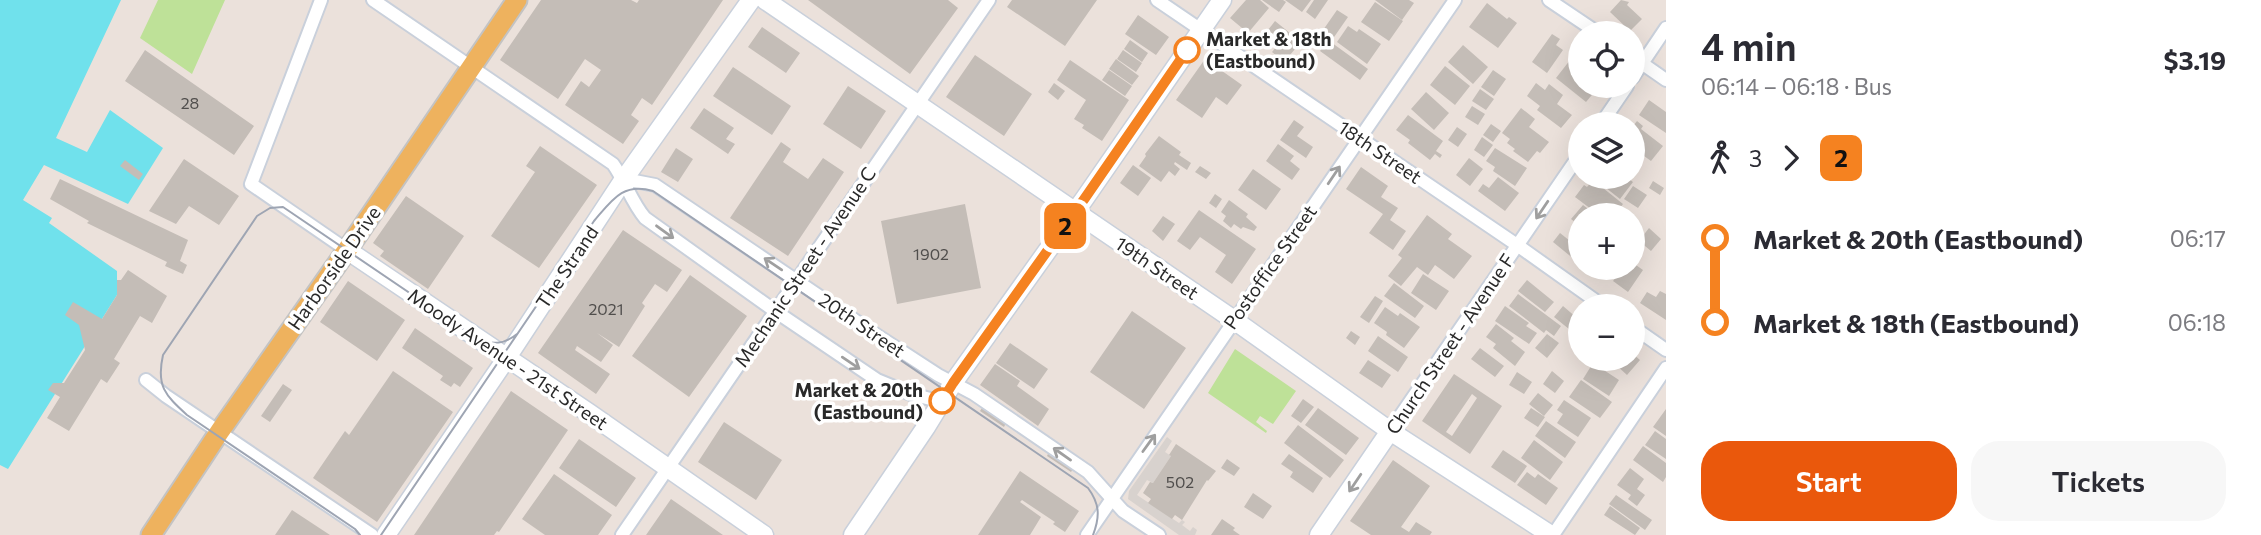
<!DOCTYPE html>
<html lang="en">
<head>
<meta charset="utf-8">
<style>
  :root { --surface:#fff; --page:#f7f7f7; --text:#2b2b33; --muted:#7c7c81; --accent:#ea580c }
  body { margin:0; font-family:Commissioner,sans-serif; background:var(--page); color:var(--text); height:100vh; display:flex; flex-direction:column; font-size:26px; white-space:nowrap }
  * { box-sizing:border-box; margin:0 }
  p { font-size:23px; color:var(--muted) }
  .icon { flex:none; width:38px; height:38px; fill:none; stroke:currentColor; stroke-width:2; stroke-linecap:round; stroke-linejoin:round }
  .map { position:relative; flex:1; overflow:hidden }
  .side { display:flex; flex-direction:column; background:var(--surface); width:595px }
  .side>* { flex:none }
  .badge { padding:0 14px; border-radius:10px; font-size:24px; line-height:46px }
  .tools { position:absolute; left:1568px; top:21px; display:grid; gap:14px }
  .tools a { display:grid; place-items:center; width:77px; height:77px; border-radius:50%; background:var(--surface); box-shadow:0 7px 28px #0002; font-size:35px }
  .map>.badge { position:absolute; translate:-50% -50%; box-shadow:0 0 0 4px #fff }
  .legs { display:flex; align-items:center; gap:10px; height:77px; padding:0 35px; font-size:23px }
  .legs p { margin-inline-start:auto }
  .head { display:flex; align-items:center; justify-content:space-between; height:119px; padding:0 35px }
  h1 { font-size:38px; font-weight:600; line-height:52px }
  .cta { display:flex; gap:14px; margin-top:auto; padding:14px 35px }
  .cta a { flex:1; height:80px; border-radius:28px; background:var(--accent); color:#fff; font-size:28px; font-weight:600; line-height:80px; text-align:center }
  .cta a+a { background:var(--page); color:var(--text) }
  ul { padding:0 35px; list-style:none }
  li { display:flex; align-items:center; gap:24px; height:84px; font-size:26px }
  li i { display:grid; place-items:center; width:10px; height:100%; margin:0 9px; background:currentColor }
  li i::after { content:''; width:18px; height:18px; margin:-9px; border:5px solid; border-radius:50%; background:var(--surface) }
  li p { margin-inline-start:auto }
  li:first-child i { background:linear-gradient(#0000 50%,currentColor 0) }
  li:last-child i { background:linear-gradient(currentColor 50%,#0000 0) }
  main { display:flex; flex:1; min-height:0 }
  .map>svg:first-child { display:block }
  .green { fill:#bee198 }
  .plaza { fill:#d8d2ce }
  .water { fill:#70e1ec }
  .building { fill:#c4bdb7; fill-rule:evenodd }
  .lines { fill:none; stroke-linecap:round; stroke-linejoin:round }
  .street-casing { stroke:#c9d0db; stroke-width:16 }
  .secondary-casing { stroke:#c9d0db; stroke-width:21 }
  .primary-casing { stroke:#c3c3c3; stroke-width:23 }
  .street { stroke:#fff; stroke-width:12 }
  .secondary { stroke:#fff; stroke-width:18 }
  .primary { stroke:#eeb25e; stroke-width:19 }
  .tram { stroke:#9ea5b3; stroke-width:2 }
  .oneway { stroke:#9f9f9f }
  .line-1-casing { stroke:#fff; stroke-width:16 }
  .line-1 { stroke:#f58220; stroke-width:10 }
  .stop-1-dot { fill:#fff; stroke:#f58220; stroke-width:3.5 }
  .labels { text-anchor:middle; stroke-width:7; stroke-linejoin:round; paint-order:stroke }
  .number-label { font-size:16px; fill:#504e4c }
  .stop-label { font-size:19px; font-weight:bold; fill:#292929; stroke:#fff; text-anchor:start }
  .street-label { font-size:19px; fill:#292929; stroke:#fff }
</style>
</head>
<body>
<main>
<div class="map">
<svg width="1666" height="535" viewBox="0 0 1666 535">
  <rect width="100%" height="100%" fill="#ebe1db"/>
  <path class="green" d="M158,0H225L192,74L140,38Z
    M1235,349L1296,391L1273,424L1260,416L1256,422L1267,431L1266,433L1208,393Z"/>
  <path class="plaza" d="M1167,437L1172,441L1165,452L1171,456L1153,483L1147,480L1137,495L1179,523L1182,520L1185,522L1182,525L1190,531L1193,527L1197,530L1195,535H1179L1128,499L1129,491Z"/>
  <path class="water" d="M0,0H121L56,138L87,152L110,110L163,148L128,204L44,165L23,200L52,218L49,223L117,271V295L8,469L0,465Z"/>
  <path class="building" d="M541,0H631L637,3L639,0H723L652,105L642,98L631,115L639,121L623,144L565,105L581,81L589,87L601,70L585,59L558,99L500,60Z
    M808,0H948L958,8L910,74Z
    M1012,0H1097L1065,46L1007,7Z
    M1246,0H1260L1269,8L1248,33L1230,18Z
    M1262,0H1283L1286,2L1279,12Z
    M1285,0H1311L1302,12Z
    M1314,0H1328L1315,19L1306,12Z
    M1375,0H1409L1414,3L1402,20Z
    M1621,0L1629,2L1627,5L1642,19L1630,31L1610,12Z
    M1375,2L1403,21L1389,41L1361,22Z
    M1487,3L1507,19L1509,17L1517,23L1498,48L1469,27Z
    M1337,10L1348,17L1332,40L1321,33Z
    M1138,15L1169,37L1156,55L1125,34Z
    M1275,21L1301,42L1284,62L1272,52L1281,41L1268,30Z
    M1348,26L1357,32L1359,29L1381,44L1367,64L1337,42Z
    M762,27L800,53L786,73L748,47Z
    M1552,34L1560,39L1556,45L1563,50L1547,73L1532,62Z
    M1130,40L1148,53L1142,62L1124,49Z
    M1328,40L1368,69L1360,80L1320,51Z
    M1463,45L1488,67L1473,84L1448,62Z
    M145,50L254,126L234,155L125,81Z
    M1123,50L1142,63L1136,72L1117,59Z
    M975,55L1032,94L1004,136L946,97Z
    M1574,55L1580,60V86H1590L1596,90L1586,102L1556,78Z
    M1116,59L1139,76L1132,85L1109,69Z
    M1205,59L1242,85L1227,105L1216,97L1202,118L1176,100Z
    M1070,60L1129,100L1102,141L1082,128L1084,125L1074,119L1086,100L1057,80Z
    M1445,66L1470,86L1455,105L1430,85Z
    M733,67L791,106L772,135L713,96Z
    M1109,70L1132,86L1125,96L1102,80Z
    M1493,70L1506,79L1494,96L1481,87Z
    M1054,83L1065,91L1058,100L1048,92Z
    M1536,83L1545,90L1549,84L1563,95L1557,104L1572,115L1561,128L1537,110L1540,106L1527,96Z
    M848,86L886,111L861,149L823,124Z
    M1480,89L1494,99L1486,110L1472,101Z
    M1426,92L1449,113L1434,130L1411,109Z
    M1649,100L1666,112V133L1639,115Z
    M1472,106L1485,114L1478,125L1465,117Z
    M704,108L734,128L726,139L735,144L728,154L690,128Z
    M1521,108L1535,119L1529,127L1549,142L1540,153L1537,151L1528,162L1513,151L1515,149L1507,143L1510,139L1502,133Z
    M1408,115L1443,141L1436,151L1442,155L1440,158L1435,154L1430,160L1408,143L1410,140L1396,130Z
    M1294,120L1304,127L1297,136L1313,147L1306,158L1280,140Z
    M1637,121L1643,126L1641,129L1663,146L1651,161L1633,148V126Z
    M1491,124L1501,131L1493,142L1483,135Z
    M1457,127L1467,134L1458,147L1448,140Z
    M1159,136L1181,152L1179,155L1191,163L1187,170L1175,162L1174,164L1180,169L1175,176L1169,171L1161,182L1139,166L1146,156L1145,154Z
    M1482,137L1493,145L1484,157L1474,150Z
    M781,142L791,149L783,162L808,179L823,158L844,172L788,256L730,218Z
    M1278,144L1294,156L1290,161L1300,169L1292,180L1266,161Z
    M540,146L597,185L539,268L491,236L535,172L526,166Z
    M676,148L693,159L678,182L661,172Z
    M1495,148L1527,168L1515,186L1493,171L1495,167L1486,161Z
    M1469,158L1483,169L1470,186L1456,175Z
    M184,159L239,196L219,225L189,206L176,224L149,211Z
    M125,160L143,174L139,180L120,166Z
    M1133,165L1151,178L1138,196L1120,183Z
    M1200,166L1211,173L1206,179L1195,172Z
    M1361,167L1388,186L1381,197L1398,208L1390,220L1406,231L1393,250L1369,233L1383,214L1346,189Z
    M1253,169L1281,189L1266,210L1238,190Z
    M1498,177L1519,193L1505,211L1478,191L1483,184L1489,188Z
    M1598,177H1626L1633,182L1620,199L1596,180Z
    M60,179L188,240L180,261L187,265L183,274L165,266L167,262L87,223L89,221L50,199Z
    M1593,180L1623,204L1615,214L1602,204L1595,212L1575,197L1584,185L1587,187Z
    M1653,181L1664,188L1660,195L1649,188Z
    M1633,186L1647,195L1638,208L1624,199Z
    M1215,194L1222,199L1216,208L1209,203Z
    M406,196L464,236L428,289L380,256L384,251L373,243Z
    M1229,200L1248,214L1246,217L1257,227L1254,231L1243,227L1241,229L1234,224L1231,228L1223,221L1226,216L1221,212Z
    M965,204L981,288L897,304L881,221Z
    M1583,205L1596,215H1580V226L1571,219Z
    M1199,210L1256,249L1232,284L1215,272L1226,255L1200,237L1190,250L1177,241Z
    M1427,215L1452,234L1448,239L1472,256L1454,279L1435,265L1428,275L1417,267L1401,286L1388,276L1402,258L1398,255Z
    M1163,216L1175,224L1163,241L1152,231Z
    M1649,228L1661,239L1651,251L1639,241Z
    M623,230L682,270L667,292L655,284L642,303L645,306L619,347L597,333L613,345L601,362L577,346L575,350L610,374L596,394L538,353Z
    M1560,233L1580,249V264L1553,242Z
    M1633,263L1643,270L1628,292L1613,281L1623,268H1633Z
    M1591,268H1610L1602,279L1589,271Z
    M128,270L167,296L152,323L140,316L114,359L120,363L107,383L101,379L69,431L47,418L60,397L48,390L53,383H64L85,350L79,325L65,315L73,302L102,319L117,295V280H121Z
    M1423,274L1449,291L1436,310L1411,293Z
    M690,275L747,316L689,397L632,356Z
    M1527,280L1554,302L1545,312L1518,291Z
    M348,281L405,320L377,361L320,322Z
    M1394,283L1424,306L1415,318L1384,296Z
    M1660,291L1666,294V320L1640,303L1647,292L1656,297Z
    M1518,294L1561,326L1554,336L1546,330L1544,333L1509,306Z
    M1375,296L1383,301L1369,323L1360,317Z
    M1505,306L1529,323L1526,326L1537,333L1529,344L1495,321Z
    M1563,306L1577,318L1569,329L1554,317Z
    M1385,307L1398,316L1400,313L1420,327L1404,348L1386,335L1387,332L1374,323Z
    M1132,311L1186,348L1144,409L1090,372Z
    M1496,324L1514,338L1511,341L1525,352L1515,366L1493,348L1496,344L1486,337Z
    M415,328L473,368L460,387L454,383L451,387L440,380L443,376L402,348Z
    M1580,330V349L1571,342Z
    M1351,331L1360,337L1355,345L1346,338Z
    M1547,334L1559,343L1547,358L1535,348Z
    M1378,336L1408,357L1398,372L1368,351Z
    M1010,343L1048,369L1034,389L996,363Z
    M1480,348L1504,366L1495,377L1471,359Z
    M1633,354L1640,360L1627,375L1615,364L1619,359H1633Z
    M1368,360L1391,375L1382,388L1359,373Z
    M1593,363L1619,380L1609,396L1583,379Z
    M995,364L1020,381L1017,386L1049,409L1038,426L980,385Z
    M393,371L453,412L377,522L313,478L345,431L349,435Z
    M1552,371L1564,381L1555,393L1543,384Z
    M1517,372L1532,382L1524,394L1509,385Z
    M1454,374L1502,406L1470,454L1422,421ZM1472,394L1477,398L1452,436L1446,432Z
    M1581,380L1612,402L1600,418L1569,397Z
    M283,384L292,390L270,422L261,416Z
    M511,391L568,430L499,532L497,531L494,535H414Z
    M1538,393L1553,405L1544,416L1529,404Z
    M1303,399L1314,407L1301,423L1291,416Z
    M1564,400L1591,418L1578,437L1557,423L1563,414L1557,410Z
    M982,408L1006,423L1004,427L980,411Z
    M1318,408L1359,438L1346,455L1305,425Z
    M1531,408L1545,417L1538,427L1524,418Z
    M1666,409V436L1653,427Z
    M1546,421L1576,442L1565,458L1535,436Z
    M724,422L782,460L756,500L698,462Z
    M1298,425L1344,460L1330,478L1284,443Z
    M1655,431L1666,439V459L1645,445Z
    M579,439L636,478L616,507L559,468Z
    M1534,440L1563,462L1550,480L1521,458Z
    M1176,444L1216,471L1208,481L1207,480L1182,520L1175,515L1172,519L1148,503L1151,499L1143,493L1150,482L1153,483L1171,456L1169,455Z
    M1643,446L1666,463V477L1663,482L1633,460Z
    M1503,450L1527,466L1515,483L1491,467Z
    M1049,452L1073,469L1071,472L1047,456Z
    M1289,454L1323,478L1313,493L1290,477L1293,472L1281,464Z
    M1227,459L1240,468L1234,476L1221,468Z
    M1393,460L1430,486L1401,527L1409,532L1416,522L1432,532L1430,535H1371L1350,521Z
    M1630,468L1644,479L1637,489L1645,495L1637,506L1628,499L1631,495L1617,485Z
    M1020,471L1079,511L1065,532L1053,524L1055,522L1022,500L1020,502L1041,517L1030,535H978Z
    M1527,472L1535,478L1538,474L1558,488L1546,505L1517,485Z
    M554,474L612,515L598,535H545L522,519Z
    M1253,493L1272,506L1263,519L1244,507Z
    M1616,495L1652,520L1645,530L1609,504Z
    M671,499L723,535H646Z
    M1610,506L1640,528L1635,535L1604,515Z
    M292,510L330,535H275Z
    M1222,519L1235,528L1233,530L1240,535H1211Z"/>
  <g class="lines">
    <defs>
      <path id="street" d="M321,0L251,184L347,250
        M373,0L613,164C625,181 632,203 645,218L775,311L877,380L911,394L942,402
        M1157,0L1517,245L1603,306
        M1549,0L1598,33
        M1633,57L1666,80
        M1633,77L1666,28
        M1601,124L1627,86
        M624,179L655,185L878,336L938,375L974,394L1088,472L1123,511L1159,535
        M1633,327L1666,350
        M146,380L166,396L372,535
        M1390,431L1580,154
        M622,535L989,0
        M1087,535L1455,0
        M1553,535L1666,368"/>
      <path id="secondary" d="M765,0L1234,320L1390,431L1551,535
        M347,250L589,413L764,535
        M386,535L506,359L624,179L751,0
        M853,535L926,427L953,383L1085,198L1222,0
        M1319,535L1390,431"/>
      <path id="primary" d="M151,535L220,431L347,250L517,0"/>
    </defs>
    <use href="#street" class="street-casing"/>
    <use href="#secondary" class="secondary-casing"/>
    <use href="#primary" class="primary-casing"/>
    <use href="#street" class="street"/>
    <use href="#secondary" class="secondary"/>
    <use href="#primary" class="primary"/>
    <path class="tram" d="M360,535L355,529L187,415C165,395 156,386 163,355L257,216L270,208L283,207L476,338C491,345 504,345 517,334
      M381,535L594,221C612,200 623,182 653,191L1088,488C1100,504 1100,517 1093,535"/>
  </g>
  <defs><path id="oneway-shaft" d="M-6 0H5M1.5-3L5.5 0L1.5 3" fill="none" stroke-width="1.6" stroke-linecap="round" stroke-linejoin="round" transform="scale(1.75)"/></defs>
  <g class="oneway">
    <use href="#oneway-shaft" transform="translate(1334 175) rotate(-56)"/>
    <use href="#oneway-shaft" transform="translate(1542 210) rotate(124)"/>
    <use href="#oneway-shaft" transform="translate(665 232) rotate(36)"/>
    <use href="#oneway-shaft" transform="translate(773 264) rotate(-146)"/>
    <use href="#oneway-shaft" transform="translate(851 363) rotate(34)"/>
    <use href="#oneway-shaft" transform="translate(1149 443) rotate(-54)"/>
    <use href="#oneway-shaft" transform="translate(1062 454) rotate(-145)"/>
    <use href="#oneway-shaft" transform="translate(1355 483) rotate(124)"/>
  </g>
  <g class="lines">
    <defs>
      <path id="line-1" d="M942,401L953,383L1085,198L1187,50"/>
    </defs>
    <use href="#line-1" class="line-1-casing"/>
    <use href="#line-1" class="line-1"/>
  </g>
  <g class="stop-1-dot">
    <circle cx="1187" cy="50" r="12"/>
    <circle cx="942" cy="401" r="12"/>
  </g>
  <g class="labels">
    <g class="number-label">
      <text x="190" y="109">28</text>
      <text x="931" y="260">1902</text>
      <text x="606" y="315">2021</text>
      <text x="1180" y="488">502</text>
    </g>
    <g class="stop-label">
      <text x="1206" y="46">Market &amp; 18th<tspan x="1206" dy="22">(Eastbound)</tspan></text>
      <text x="923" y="397" text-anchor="end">Market &amp; 20th<tspan x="923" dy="22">(Eastbound)</tspan></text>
    </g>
    <g class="street-label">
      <text transform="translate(1380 152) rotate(34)" y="7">18th Street</text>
      <text transform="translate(567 267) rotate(-56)" y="7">The Strand</text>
      <text transform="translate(805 267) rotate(-56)" y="7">Mechanic Street - Avenue C</text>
      <text transform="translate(1270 267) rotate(-55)" y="7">Postoffice Street</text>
      <text transform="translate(334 268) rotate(-55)" y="7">Harborside Drive</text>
      <text transform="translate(1157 268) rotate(34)" y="7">19th Street</text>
      <text transform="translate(862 325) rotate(34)" y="7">20th Street</text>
      <text transform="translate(1450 344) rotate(-56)" y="7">Church Street - Avenue F</text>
      <text transform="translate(508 359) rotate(34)" y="7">Moody Avenue - 21st Street</text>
    </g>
  </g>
</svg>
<div class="tools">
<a><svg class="icon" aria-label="locate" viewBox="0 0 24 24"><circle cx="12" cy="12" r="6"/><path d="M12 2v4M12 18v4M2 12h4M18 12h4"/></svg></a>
<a><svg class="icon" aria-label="layers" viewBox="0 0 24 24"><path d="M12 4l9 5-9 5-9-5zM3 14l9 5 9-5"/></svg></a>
<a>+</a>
<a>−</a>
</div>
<b class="badge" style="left:1065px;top:226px;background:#f58220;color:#111">2</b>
</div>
<section class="side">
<div class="head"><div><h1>4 min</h1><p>06:14 – 06:18 · Bus</p></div><b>$3.19</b></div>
<div class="legs"><svg class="icon" aria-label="walk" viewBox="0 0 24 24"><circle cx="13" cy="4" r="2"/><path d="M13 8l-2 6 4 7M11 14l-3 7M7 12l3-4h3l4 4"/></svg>3<svg class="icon" aria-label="forward" viewBox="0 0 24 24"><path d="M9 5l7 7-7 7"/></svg><b class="badge" style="background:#f58220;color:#111">2</b></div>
<ul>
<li><i style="color:#f58220"></i><b>Market &amp; 20th (Eastbound)</b><p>06:17</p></li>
<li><i style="color:#f58220"></i><b>Market &amp; 18th (Eastbound)</b><p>06:18</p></li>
</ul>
<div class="cta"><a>Start</a><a>Tickets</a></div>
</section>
</main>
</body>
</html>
